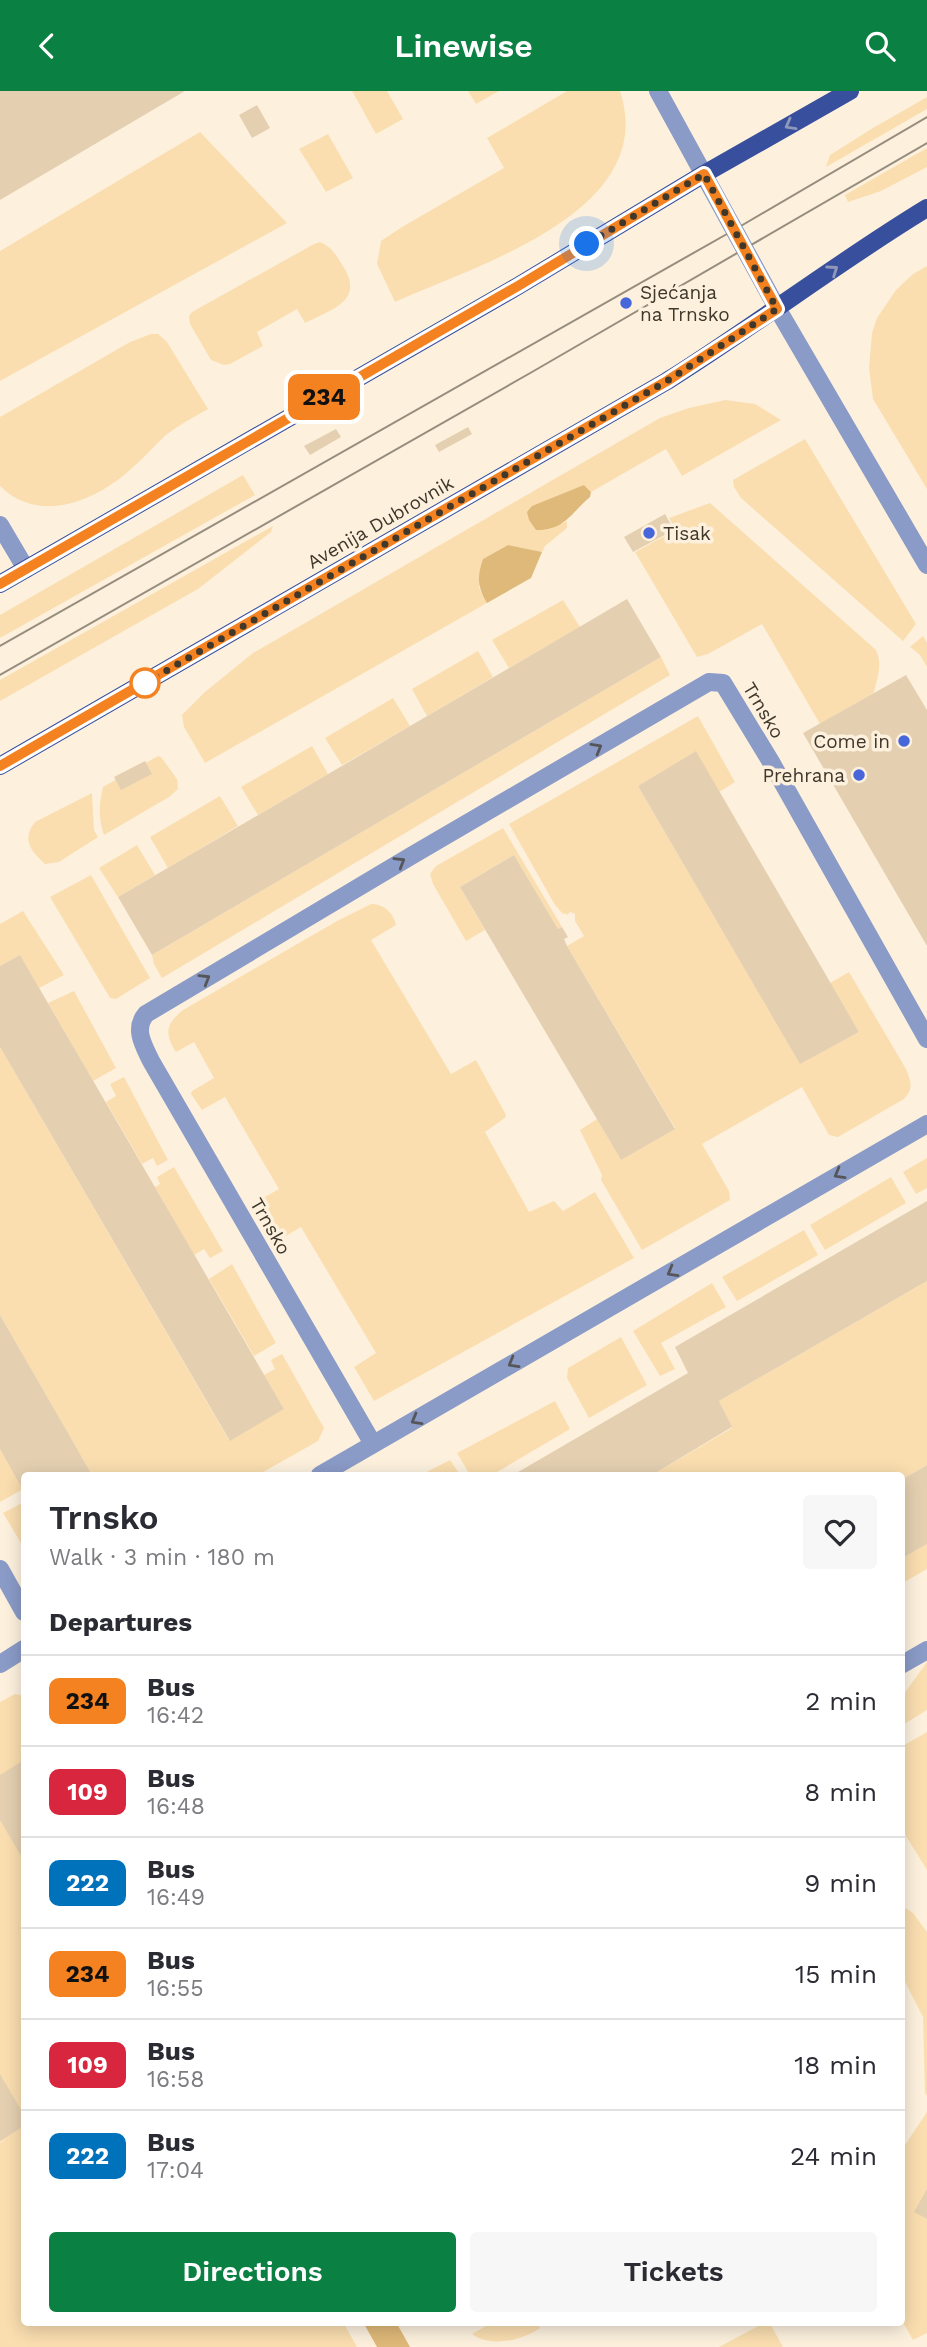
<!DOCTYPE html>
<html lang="en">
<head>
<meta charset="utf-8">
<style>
  :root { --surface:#fff; --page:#f7f7f7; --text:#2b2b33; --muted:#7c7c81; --line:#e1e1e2; --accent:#0b8043 }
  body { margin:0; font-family:"Work Sans",sans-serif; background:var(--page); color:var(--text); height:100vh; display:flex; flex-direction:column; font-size:26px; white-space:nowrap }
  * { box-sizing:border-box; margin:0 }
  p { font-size:23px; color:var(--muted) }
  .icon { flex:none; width:38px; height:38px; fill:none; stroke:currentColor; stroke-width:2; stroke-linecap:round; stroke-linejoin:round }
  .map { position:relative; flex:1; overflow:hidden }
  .panel { position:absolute; left:21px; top:1381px; width:884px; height:854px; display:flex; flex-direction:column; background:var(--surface); border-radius:7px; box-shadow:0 4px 18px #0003 }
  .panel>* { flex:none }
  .badge { padding:0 14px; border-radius:10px; font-size:24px; line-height:46px }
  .you { position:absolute; width:35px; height:35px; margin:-18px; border:5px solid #fff; border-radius:50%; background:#1a73e8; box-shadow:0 0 0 10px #1a73e833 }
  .map>.badge { position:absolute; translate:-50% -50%; box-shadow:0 0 0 4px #fff }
  h2 { padding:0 28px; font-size:26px; line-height:63px }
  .round { display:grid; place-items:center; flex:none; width:74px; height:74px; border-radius:7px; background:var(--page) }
  .summary { display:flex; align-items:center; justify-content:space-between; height:119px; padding:0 28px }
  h1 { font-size:33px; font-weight:600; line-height:52px }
  .button { display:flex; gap:14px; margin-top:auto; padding:14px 28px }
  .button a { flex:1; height:80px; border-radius:7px; background:var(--accent); color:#fff; font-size:28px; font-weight:600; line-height:80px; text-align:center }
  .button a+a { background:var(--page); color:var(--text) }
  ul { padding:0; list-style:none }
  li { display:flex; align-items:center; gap:21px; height:91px; padding:0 28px; border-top:2px solid var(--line) }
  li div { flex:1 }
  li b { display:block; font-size:26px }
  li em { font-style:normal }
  li .badge { min-width:77px; font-weight:700; text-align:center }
  header { display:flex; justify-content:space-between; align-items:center; height:91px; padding:0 28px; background:var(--accent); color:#fff; font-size:32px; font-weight:600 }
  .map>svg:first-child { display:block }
  .green { fill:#fadeb0 }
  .forest { fill:#dfb979 }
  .building { fill:#e4d0b1 }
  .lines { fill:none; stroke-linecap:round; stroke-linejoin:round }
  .minor { stroke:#8a9bc7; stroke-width:18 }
  .major { stroke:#374f9d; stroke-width:18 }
  .tram { stroke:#978d7e; stroke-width:2 }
  .oneway { stroke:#9098ba }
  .oneway2 { stroke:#56565a }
  .line-casing { stroke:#fff; stroke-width:16 }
  .line { stroke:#f58220; stroke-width:10 }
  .walk { stroke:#3f382b; stroke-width:7; stroke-dasharray:0 12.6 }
  .poi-dot { fill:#4666d9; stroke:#fdf1de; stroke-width:2.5 }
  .stop-dot { fill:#fff; stroke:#f58220; stroke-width:3.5 }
  .labels { text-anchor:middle; stroke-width:7; stroke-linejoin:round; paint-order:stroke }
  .poi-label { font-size:19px; fill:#3f382b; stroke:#fdf1de; text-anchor:start }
  .street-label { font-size:19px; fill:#3f382b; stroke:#fdf1de }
</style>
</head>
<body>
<header><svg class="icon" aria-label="back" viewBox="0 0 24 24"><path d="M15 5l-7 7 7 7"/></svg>Linewise<svg class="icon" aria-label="search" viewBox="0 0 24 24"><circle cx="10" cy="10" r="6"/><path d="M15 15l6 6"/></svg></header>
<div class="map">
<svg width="927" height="2256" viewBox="0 0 927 2256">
  <rect width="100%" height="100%" fill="#fdf1de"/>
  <path class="green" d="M352,0H387L403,28L376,43Z
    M468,0H499L476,13Z
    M567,0H620C660,121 476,174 395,211L377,173L381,150L402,136L504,77L487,47Z
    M927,6V18L826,76L830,64L873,37Z
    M200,41L287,132L0,290V160Z
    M328,43L353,87L326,101L299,58Z
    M927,57V76L881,100L848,111L845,104Z
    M320,151C333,157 335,163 343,175C365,210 332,218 305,232L297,218L257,241L263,255L230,273L224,274L211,269L190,233L189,225L192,221L314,153Z
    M927,175V398L873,308L869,277L872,242L877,227L896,199L913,183Z
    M151,243H158L167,251L208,318C194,326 179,334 166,344C154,355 143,368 131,378C96,410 39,434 0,395V326L130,251Z
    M725,309L755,313L781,329L682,385L666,358L591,401L584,394L569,402L548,439L567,430V437L545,455L542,461L508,454L483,468L479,497L487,512L205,672L184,636L182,624L205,601L253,562L660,327L689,317Z
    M805,348L916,533L903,550L741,407L734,396L733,389Z
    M243,384L255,404L0,547V524Z
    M710,412L876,559C883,574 877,586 874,602L820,633L762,533L708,563L697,566L635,461L676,439L669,427Z
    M273,435L271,441L198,498L0,610V589Z
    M563,509L580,536L509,577L492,549Z
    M923,545L927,552V576L920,564L910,556Z
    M478,560L493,586L427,625L412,598Z
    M661,566L670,584L162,887L154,873L152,864Z
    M393,607L410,635L342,674L325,647Z
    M698,625L735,691L719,701L695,661L638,695L800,972L859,941L830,892L849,881L906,978C911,991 914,997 904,1008L838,1046L829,1044L802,996L702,1053L729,1100L730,1109L642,1159L601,1089L602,1084L580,1039L597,1028L621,1069L675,1037L567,855L584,845L575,830V823L570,821L567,824L565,822L563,823L555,814L509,733Z
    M312,655L328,683L258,724L241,696Z
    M158,665L161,666L177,688L178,698L169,706L104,744C98,727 99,713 103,696Z
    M92,702L94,739L98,746L59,771L45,773C31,760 21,749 35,731Z
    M220,705L238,735L168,777L150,746Z
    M503,737L562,836L558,838L514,764L460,796L485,839L466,850L433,793L430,783L436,775Z
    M137,754L155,784L118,806L99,777Z
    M91,784L150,887L116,908L110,907L50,806Z
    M371,813C384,813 393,821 396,834L371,849L451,983L476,969L505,1022L506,1026L485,1041L529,1121L554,1110L563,1120L595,1101L634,1167L374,1310L354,1276L376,1262L301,1136L279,1149L271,1143L254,1116L256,1111L279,1098L225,1006L202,1019L191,1003L192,1000L214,987L194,951L176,961C164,942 166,933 183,919L337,830Z
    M23,820L64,884L39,897L20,864L0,875V833Z
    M74,900L116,977L93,990L48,912Z
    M0,956L229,1349L284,1318L264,1284L275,1278L271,1269L282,1263L324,1337L318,1350L258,1384H92L0,1224Z
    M124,986L168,1069L157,1075L153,1067L142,1073L106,1011L116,1005L110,993Z
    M927,1067V1097L916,1103L903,1081Z
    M174,1076L223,1160L210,1167L204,1158L194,1164L155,1096L160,1093L157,1086Z
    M891,1086L906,1112L825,1159L810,1134Z
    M804,1139L818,1164L737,1210L722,1186Z
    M232,1173L276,1252L254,1265L209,1188Z
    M927,1190V1374L901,1389V1384H652L732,1337L719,1310Z
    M712,1192L726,1216L661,1252L675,1278L660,1285L633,1240Z
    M621,1246L647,1294L589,1327L567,1287L568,1277Z
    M555,1310L570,1338L492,1384H470L457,1362Z
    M0,1358L23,1398L0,1411Z
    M450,1369L460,1384H421Z
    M24,1411V1457L3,1422Z
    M927,1453V1478L901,1493V1468Z
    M927,1571V1619L901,1635V1607Z
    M15,1603L24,1605V2231H343L357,2256H0V2052L5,2049L0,2051V1611Z
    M927,1641V1779L901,1737V1656Z
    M901,1814L913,1822L927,1841V2005L925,2002L923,1926L901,1883Z
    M927,2021V2242L913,2249L901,2228V2060Z
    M493,2231H536L540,2237C520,2251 489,2256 472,2243Z
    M766,2231H769L783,2256H719Z"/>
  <path class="forest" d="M584,394L591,401L590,406C571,422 564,440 536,439L529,429L527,421L532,415Z
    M508,454L542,461L531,487L487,512C477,495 477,486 483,468Z
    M363,2231H396L410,2256H377Z"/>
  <path class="building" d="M0,0H185L0,109Z
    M257,14L270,37L252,47L239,24Z
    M468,336L472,343L439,361L435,354Z
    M336,338L341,346L310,364L304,355Z
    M665,423L674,439L633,461L624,446Z
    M627,508L661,566L152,864L118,806Z
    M906,584L927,619V855L803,642Z
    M696,660L859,941L800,973L638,695Z
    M145,670L152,683L121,699L114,686Z
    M514,764L558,838L562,836L568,846L564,848L567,855L675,1038L621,1069L460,796Z
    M20,864L284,1318L230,1350L0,956V875Z
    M927,1110V1190L719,1310L732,1336L652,1384H513L688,1282L675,1256Z
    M0,1224L64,1335L92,1384H24V1401L0,1358Z
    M927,1374V1453L901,1468V1389Z
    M24,1669V1770L0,1729V1684Z
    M0,1983L24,2024V2035L0,2050Z
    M927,2098V2128L914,2121Z"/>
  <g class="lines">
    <path class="minor" d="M658,0L777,217L927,474
      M0,434L26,478
      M373,1353L151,970C144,955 133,938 146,923L411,765L709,591L723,592L771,671L927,948
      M320,1384L927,1033
      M0,1478L24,1521
      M0,1573L24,1558
      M901,1574L927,1559"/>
    <path class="major" d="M0,493L518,195L704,83L850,0
      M0,675L667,290C755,235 838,171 927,117"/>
    <path class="tram" d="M0,555L734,139L927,26
      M0,584L532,281L927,52"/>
  </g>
  <defs><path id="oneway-chevron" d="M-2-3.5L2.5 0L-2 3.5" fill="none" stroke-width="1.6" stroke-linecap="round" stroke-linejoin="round" transform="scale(1.75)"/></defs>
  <g class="oneway">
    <use href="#oneway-chevron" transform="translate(790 34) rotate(151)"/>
    <use href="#oneway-chevron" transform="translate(833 179) rotate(-35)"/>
  </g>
  <g class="oneway2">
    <use href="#oneway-chevron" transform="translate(597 657) rotate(-30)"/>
    <use href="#oneway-chevron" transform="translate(400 771) rotate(-31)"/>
    <use href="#oneway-chevron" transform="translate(205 888) rotate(-31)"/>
    <use href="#oneway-chevron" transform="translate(839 1083) rotate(150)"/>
    <use href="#oneway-chevron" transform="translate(672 1181) rotate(150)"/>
    <use href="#oneway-chevron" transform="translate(513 1272) rotate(150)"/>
    <use href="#oneway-chevron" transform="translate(416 1329) rotate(150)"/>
  </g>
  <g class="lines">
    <defs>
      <path id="line" d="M0,493L518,195L704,83L777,218L667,290L0,675"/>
    </defs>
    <use href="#line" class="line-casing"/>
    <use href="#line" class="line"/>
    <path class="walk" d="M145,592L667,290L777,218L704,83L587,153"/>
  </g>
  <g class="poi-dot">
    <circle cx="626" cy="212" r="7"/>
    <circle cx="649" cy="442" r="7"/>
    <circle cx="904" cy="650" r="7"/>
    <circle cx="859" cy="684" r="7"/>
  </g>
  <circle class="stop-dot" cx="145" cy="592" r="14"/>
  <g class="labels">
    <g class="poi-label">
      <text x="640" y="208">Sjećanja<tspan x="640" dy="22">na Trnsko</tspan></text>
      <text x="663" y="449">Tisak</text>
      <text x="890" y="657" text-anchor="end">Come in</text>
      <text x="845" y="691" text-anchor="end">Prehrana</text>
    </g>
    <g class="street-label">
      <text transform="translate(380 431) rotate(-30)" y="7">Avenija Dubrovnik</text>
      <text transform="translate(764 619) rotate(59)" y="7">Trnsko</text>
      <text transform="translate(271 1135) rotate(60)" y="7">Trnsko</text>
    </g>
  </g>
</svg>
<div class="you" style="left:587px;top:153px"></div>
<b class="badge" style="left:324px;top:306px;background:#f58220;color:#111">234</b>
<section class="panel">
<div class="summary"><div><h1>Trnsko</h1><p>Walk · 3 min · 180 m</p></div><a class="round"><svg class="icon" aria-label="heart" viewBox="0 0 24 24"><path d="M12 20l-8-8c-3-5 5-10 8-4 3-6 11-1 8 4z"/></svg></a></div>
<h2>Departures</h2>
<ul>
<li><span class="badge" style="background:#f58220;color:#111">234</span><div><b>Bus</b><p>16:42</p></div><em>2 min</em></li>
<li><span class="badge" style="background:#d7263d;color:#fff">109</span><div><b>Bus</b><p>16:48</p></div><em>8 min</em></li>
<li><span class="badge" style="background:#0072bc;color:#fff">222</span><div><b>Bus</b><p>16:49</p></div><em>9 min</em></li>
<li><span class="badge" style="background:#f58220;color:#111">234</span><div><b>Bus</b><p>16:55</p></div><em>15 min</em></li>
<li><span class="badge" style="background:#d7263d;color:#fff">109</span><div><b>Bus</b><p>16:58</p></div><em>18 min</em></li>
<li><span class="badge" style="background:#0072bc;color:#fff">222</span><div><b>Bus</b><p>17:04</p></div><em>24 min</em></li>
</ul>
<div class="button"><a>Directions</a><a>Tickets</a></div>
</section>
</div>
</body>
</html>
